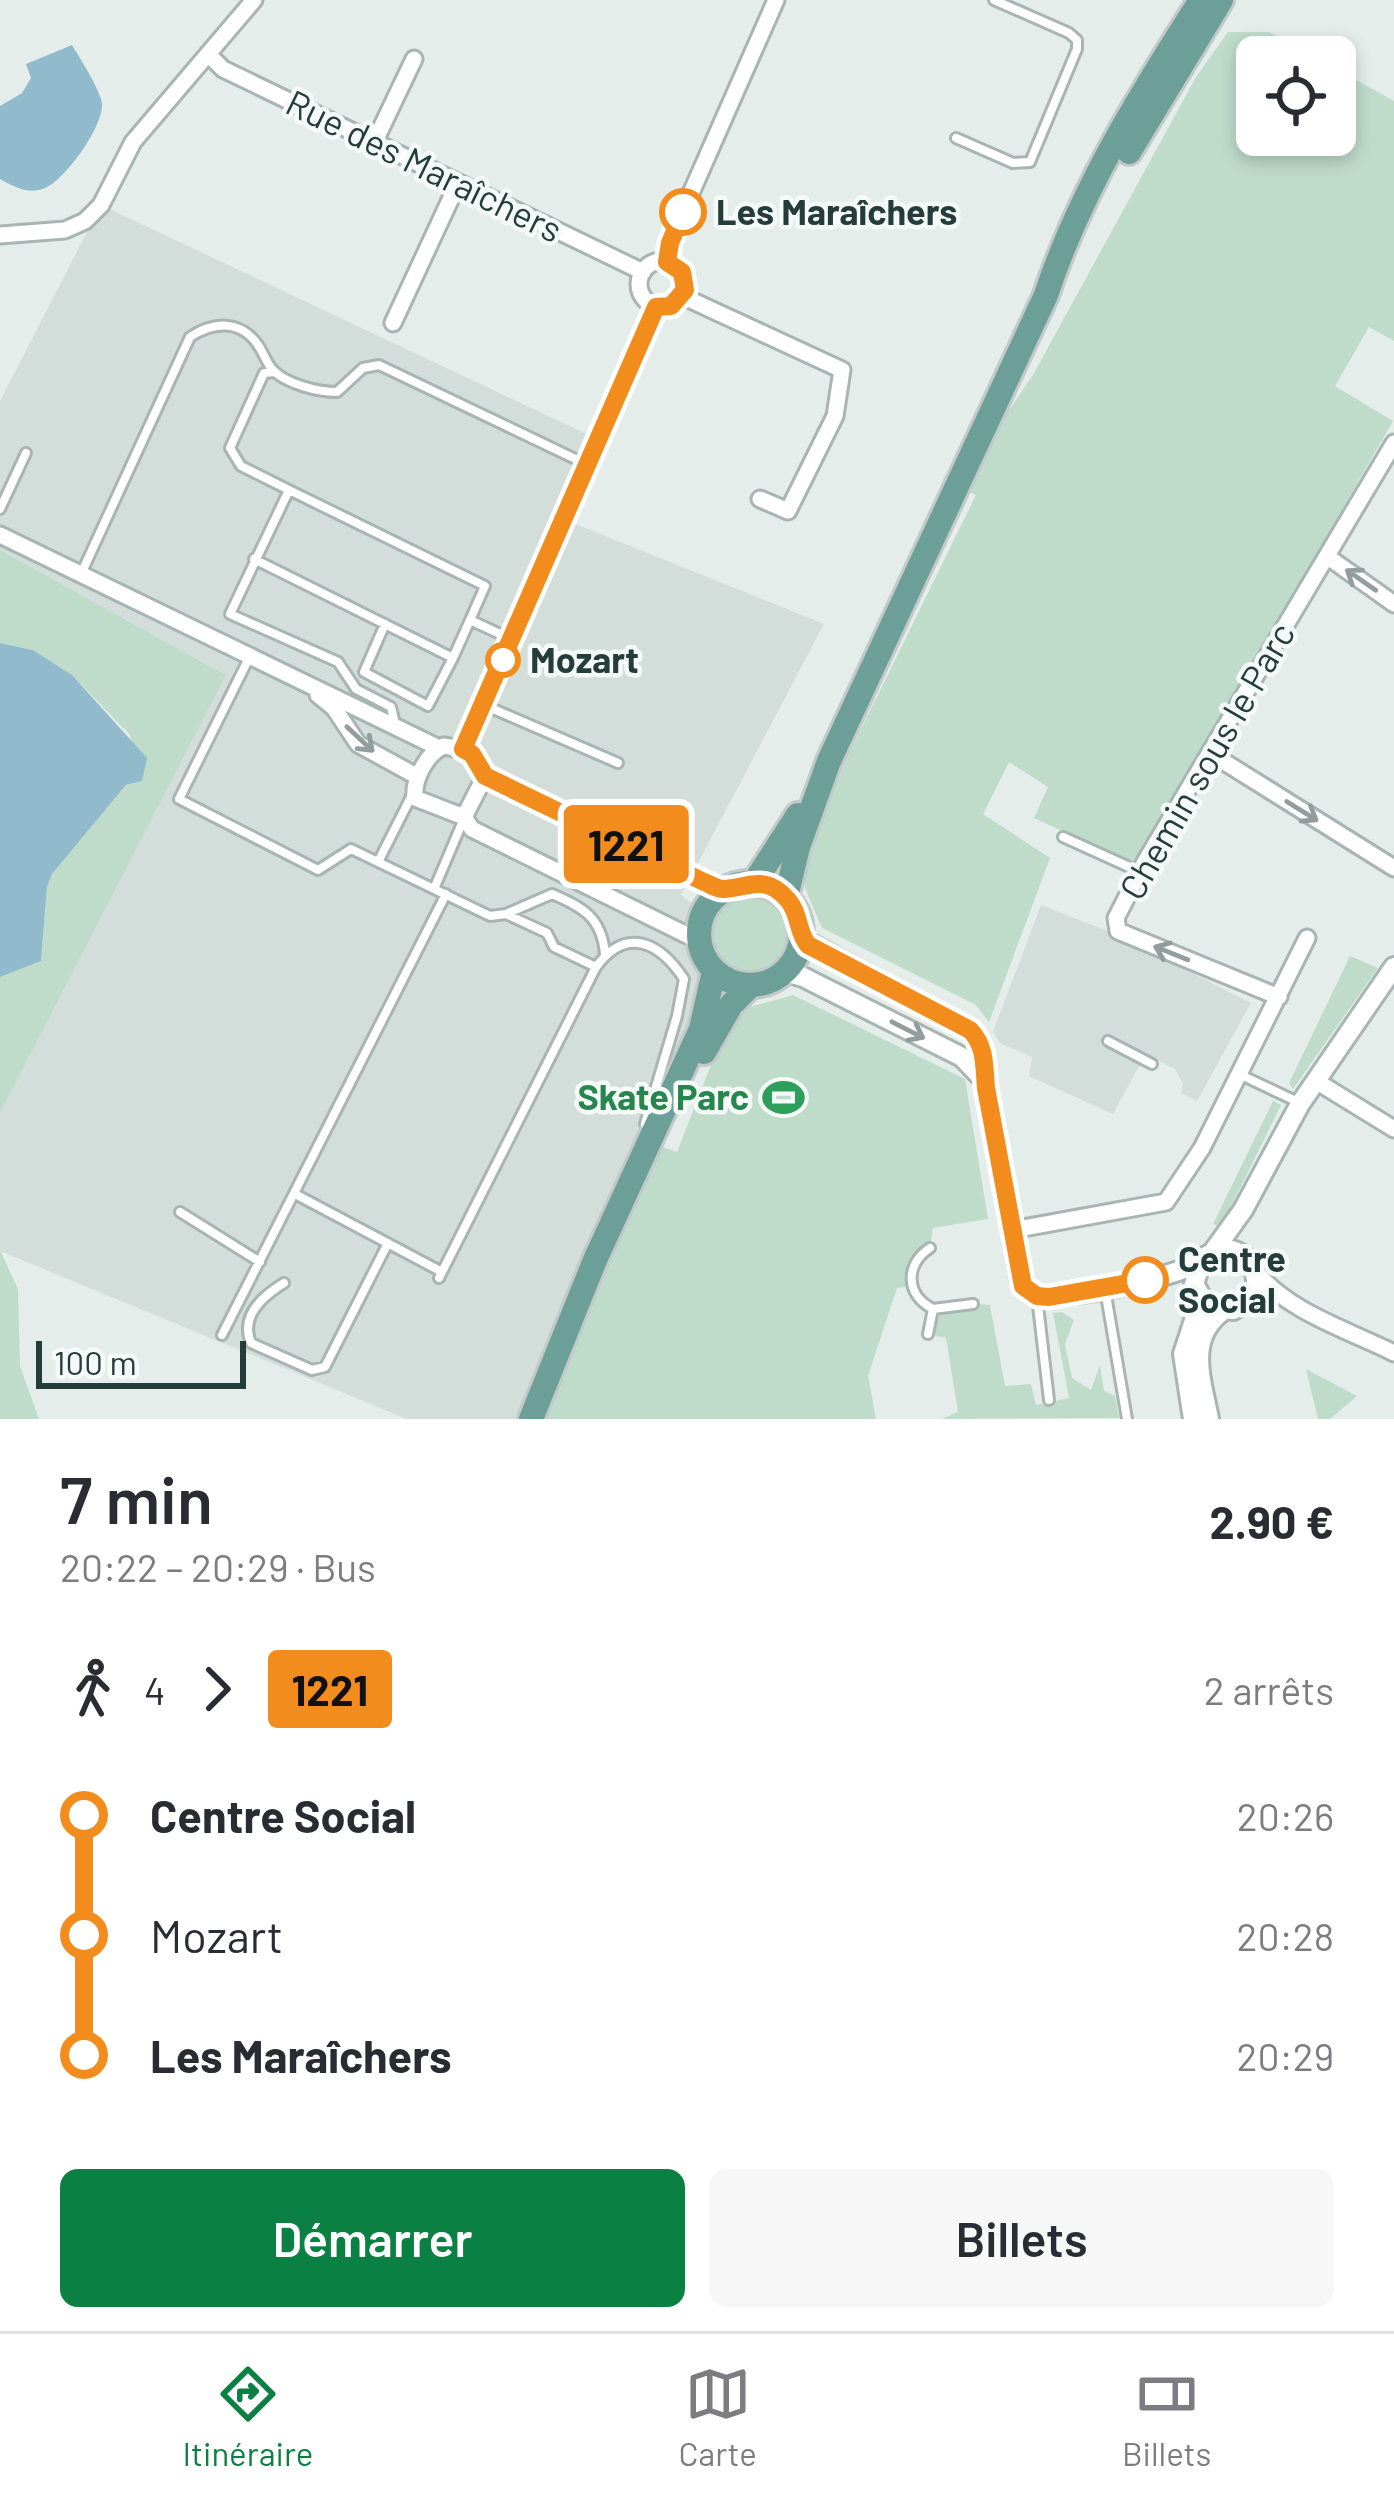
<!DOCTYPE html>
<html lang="fr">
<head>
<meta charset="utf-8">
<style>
  :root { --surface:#fff; --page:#f7f7f7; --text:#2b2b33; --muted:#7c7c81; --line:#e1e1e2; --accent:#0b8043 }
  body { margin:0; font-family:Barlow,sans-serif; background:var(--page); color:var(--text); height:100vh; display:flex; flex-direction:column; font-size:45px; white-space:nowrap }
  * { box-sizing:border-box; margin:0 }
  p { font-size:39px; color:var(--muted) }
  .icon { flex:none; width:66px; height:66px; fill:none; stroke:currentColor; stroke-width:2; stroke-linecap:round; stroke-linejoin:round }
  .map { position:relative; height:1419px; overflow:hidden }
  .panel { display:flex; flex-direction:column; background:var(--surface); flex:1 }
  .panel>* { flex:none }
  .badge { padding:0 24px; border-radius:9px; font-size:42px; line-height:78px }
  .tools { position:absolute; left:1236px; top:36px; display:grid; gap:24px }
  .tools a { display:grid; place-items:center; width:120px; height:120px; border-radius:18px; background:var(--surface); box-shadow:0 6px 18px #0003; font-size:60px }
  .scale { position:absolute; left:36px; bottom:30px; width:210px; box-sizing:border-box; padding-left:12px; border:6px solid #253d3a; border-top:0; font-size:33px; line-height:42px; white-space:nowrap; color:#253d3a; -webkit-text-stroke:9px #f5f9f8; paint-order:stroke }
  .map>.badge { position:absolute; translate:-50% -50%; box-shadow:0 0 0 6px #fff }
  .legs { display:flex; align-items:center; gap:18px; height:132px; padding:0 60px; font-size:39px }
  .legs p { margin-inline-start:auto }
  .overview { display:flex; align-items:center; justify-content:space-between; height:204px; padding:0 60px }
  h1 { font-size:66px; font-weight:600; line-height:90px }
  .action { display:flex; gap:24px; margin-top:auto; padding:24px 60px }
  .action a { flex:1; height:138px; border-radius:18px; background:var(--accent); color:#fff; font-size:48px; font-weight:600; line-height:138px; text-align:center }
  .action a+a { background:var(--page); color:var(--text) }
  ul { padding:0 60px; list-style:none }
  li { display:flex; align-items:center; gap:42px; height:120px; font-size:45px }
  li i { display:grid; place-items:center; width:18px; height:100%; margin:0 15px; background:currentColor }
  li i::after { content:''; width:30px; height:30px; margin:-15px; border:9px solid; border-radius:50%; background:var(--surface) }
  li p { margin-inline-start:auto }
  li:first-child i { background:linear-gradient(#0000 50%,currentColor 0) }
  li:last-child i { background:linear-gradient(currentColor 50%,#0000 0) }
  .dock { display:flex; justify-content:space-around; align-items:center; height:168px; border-top:3px solid var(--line); background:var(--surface); font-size:33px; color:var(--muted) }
  .dock a { display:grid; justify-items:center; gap:6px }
  .dock .selected { color:var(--accent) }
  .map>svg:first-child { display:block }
  .built { fill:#d3ddda }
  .green { fill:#bfdccb }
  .water { fill:#91bbcd }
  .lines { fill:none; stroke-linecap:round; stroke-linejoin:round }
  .service-casing { stroke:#a8b5b2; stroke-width:14 }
  .minor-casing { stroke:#a8b5b2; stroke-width:21 }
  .tertiary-casing { stroke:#a8b5b2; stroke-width:24 }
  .primary-casing { stroke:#c2c9c8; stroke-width:30 }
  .service { stroke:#fff; stroke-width:8 }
  .minor { stroke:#fff; stroke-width:15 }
  .tertiary { stroke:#fff; stroke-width:18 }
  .primary { stroke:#6d9f99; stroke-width:24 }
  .oneway { stroke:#929e9c }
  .line-1-casing { stroke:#fff; stroke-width:27 }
  .line-1 { stroke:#f28c1c; stroke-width:18 }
  .stop-1-dot { fill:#fff; stroke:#f28c1c; stroke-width:6 }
  .labels { text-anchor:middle; stroke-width:9; stroke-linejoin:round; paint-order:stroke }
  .street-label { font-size:36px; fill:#253d3a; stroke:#f5f9f8 }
  .stop-label { font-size:36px; font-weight:bold; fill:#253d3a; stroke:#f5f9f8; text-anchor:start }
  .leisure-label { font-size:36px; font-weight:bold; fill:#27864d; stroke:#f5f9f8; text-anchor:end }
</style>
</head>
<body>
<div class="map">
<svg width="1394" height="1419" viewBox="0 0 1394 1419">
  <rect width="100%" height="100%" fill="#e5edea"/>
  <path class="built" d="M101,205L597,439L573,523L824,624L681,895L703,913L699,941L714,971L535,1419H407L0,1251V1112L221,672L0,550V401Z
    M1041,905L1115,934L1251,1003L1197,1101L1181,1093L1183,1084L1175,1069L1106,1034L1103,1042L1137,1059L1139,1066L1113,1114L1029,1076L1032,1057L1000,1043L993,1032Z"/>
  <path class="green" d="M1228,32H1269L1315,57H1257V135H1335V68L1394,101V341L1369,327L1335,386L1393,421L1138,866L1034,818L1048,787L1009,762L983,814L1050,858L989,1022L976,1005L822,928L805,888L804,875L837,778L976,495L957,486L1033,375L1196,77Z
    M0,550L226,675L0,1113V977L41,961L47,887L52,874L126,785L135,783L130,735L72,675L33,650L0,643Z
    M708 935a41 41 0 1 1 82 0a41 41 0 1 1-82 0Z
    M1350,956L1378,968L1293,1089L1289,1083Z
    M793,995L965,1079L988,1219L933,1228L930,1248L917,1257L911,1286L897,1288L868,1376L876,1419H535L650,1143L677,1152L728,1021L750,1007Z
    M1273,1101L1281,1105L1221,1227L1213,1224Z
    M0,1250L18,1289L20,1366L39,1419H0Z
    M973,1304L990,1305L1005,1386L1031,1384L1036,1405L1069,1398L1053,1313L1062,1312L1074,1320L1065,1344L1072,1378L1091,1390L1100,1365L1104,1391L1115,1396L1119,1418L942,1419L958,1412L946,1338L928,1334L933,1309Z
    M1306,1369L1357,1396L1330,1419H1318Z"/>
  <path class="water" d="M72,45C80,58 100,90 102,103C104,126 65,180 45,188C29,195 14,187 0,179V106L22,93L31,78L26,64Z
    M0,643L33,650L72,675L147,758L142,781L126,785L52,874L47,887L41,961L0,977Z"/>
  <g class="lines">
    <defs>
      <path id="service" d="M956,138L1013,163L1030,162L1077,49V40L1069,33L994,0
        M274,372L264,373L230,448L241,466L289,490
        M0,509L26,453
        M254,559L453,658L470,620L511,639
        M81,574L190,337C213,322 240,319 258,345C263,352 267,364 273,370C286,384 318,392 337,392L363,368L379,365L588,465
        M385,624L364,672L428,706L453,658
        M249,658L179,799L318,870L351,849L378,862
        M484,705L618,763
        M395,724L391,707L356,689L338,662L230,614L289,490L485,586L470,620
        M413,793L378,862L434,889L463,821
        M1063,837L1138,871
        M434,889L490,916L506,914L547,933L554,947L596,967L439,1278
        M508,913L552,894C583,907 602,918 605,954
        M596,967C627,925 660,943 684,979L677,1016L645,1124
        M1108,1041L1152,1064
        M1241,1075L1298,1102
        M295,1194L442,1272
        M180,1212L260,1262
        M284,1283C261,1297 240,1317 251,1343L312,1370L325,1367L388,1243
        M1105,1289L1127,1419
        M1037,1297L1049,1400
        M933,1309L973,1304
        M928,1334L933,1309C905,1295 905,1264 930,1248
        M222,1335L446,894"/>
      <path id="minor" d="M209,55L223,69L643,272
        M374,143L414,59
        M0,235L65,230L85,221L101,205L133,142L254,0
        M639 284a23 23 0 1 1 46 0a23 23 0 1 1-46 0Z
        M667,262L669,243L776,0
        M682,296L842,370L835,416L788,511L760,499
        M393,323L458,183
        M0,535L437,747
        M1328,557L1394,604
        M318,695L334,708L358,744L418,777
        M463,749L655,307
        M1210,753L1394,868
        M485,776L723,889
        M464,817L472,829L699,941
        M464,817L415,798C413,779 427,753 444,746C464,749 479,755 485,776
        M464,817L485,776
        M1279,997L1118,931L1116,918L1146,860L1394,443
        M1316,1081L1394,1129
        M1012,1230L1166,1202L1202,1148L1307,938
        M1254,1269C1285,1311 1348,1330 1394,1353"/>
      <path id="tertiary" d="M802,939L970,1030L982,1050L986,1088L1020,1279L1030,1293C1057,1303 1158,1280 1186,1268C1198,1264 1207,1253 1219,1250C1239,1246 1257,1263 1256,1283C1255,1298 1245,1304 1233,1310L1207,1306L1194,1284L1202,1260
        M786,972L803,977L962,1057L985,1081
        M1212,1253L1243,1210L1300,1104L1394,967
        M1193,1419L1183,1354L1201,1299
        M1209,1419C1202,1381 1185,1338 1223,1311"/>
      <path id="primary" d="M1129,152L1221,0
        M699 934a51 51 0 1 1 102 0a51 51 0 1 1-102 0Z
        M754,883L798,815
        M786,897L798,847L829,761L1046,295C1080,191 1142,92 1201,0
        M704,1052L731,1005L750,986
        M531,1419L595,1260L701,1029L714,971"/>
    </defs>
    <use href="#service" class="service-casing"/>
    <use href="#minor" class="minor-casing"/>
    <use href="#tertiary" class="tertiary-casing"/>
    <use href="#primary" class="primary-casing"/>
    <use href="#service" class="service"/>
    <use href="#minor" class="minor"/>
    <use href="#tertiary" class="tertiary"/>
    <use href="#primary" class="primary"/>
  </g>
  <defs><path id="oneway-shaft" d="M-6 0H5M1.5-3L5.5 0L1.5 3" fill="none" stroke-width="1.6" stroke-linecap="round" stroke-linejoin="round" transform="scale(3)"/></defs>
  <g class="oneway">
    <use href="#oneway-shaft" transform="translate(1361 580) rotate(-145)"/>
    <use href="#oneway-shaft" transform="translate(360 739) rotate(43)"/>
    <use href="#oneway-shaft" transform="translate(1302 811) rotate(32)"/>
    <use href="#oneway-shaft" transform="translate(1171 953) rotate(-158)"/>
    <use href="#oneway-shaft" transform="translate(908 1030) rotate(27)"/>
  </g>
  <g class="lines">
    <defs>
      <path id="line-1" d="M683,212L670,243L667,262L682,272L685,290L671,306L656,307L463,749L472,754L485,776L704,882C710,884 716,889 723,889C749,888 765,873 788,900C800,914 797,932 808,945L970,1030C986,1046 984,1067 986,1088L1023,1286L1037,1296L1049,1297L1145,1280"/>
    </defs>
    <use href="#line-1" class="line-1-casing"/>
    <use href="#line-1" class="line-1"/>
  </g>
  <defs>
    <symbol id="stadium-bare" viewBox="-9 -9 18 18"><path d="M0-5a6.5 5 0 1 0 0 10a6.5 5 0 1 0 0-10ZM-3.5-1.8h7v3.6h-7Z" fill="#2e9e5b" stroke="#f5f9f8" stroke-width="2.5" paint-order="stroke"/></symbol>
  </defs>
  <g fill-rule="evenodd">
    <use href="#stadium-bare" x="754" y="1068" width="59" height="59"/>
  </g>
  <g class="stop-1-dot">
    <circle cx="683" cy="212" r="21"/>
    <circle cx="503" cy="660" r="15"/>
    <circle cx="1145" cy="1280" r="21"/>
  </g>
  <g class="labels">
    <g class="street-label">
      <text transform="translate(424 166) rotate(26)" y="13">Rue des Maraîchers</text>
      <text transform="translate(1207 761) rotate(-60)" y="13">Chemin sous le Parc</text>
    </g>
    <g class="stop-label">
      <text x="716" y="225">Les Maraîchers</text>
      <text x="530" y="673">Mozart</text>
      <text x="1178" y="1272">Centre<tspan x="1178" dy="41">Social</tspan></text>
    </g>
    <g class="leisure-label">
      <text x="749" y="1110">Skate Parc</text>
    </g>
  </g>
</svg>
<div class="tools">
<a><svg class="icon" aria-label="locate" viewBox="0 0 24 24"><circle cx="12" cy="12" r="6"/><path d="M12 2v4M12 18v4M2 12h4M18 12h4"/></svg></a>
</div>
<div class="scale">100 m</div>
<b class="badge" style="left:626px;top:844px;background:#f28c1c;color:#111">1221</b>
</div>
<section class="panel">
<div class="overview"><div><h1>7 min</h1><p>20:22 – 20:29 · Bus</p></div><b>2.90 €</b></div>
<div class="legs"><svg class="icon" aria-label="walk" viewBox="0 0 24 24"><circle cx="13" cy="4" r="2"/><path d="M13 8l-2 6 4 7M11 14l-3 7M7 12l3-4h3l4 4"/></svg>4<svg class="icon" aria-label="forward" viewBox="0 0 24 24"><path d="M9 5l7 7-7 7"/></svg><b class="badge" style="background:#f28c1c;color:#111">1221</b><p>2 arrêts</p></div>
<ul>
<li><i style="color:#f28c1c"></i><b>Centre Social</b><p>20:26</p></li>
<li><i style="color:#f28c1c"></i><span>Mozart</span><p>20:28</p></li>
<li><i style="color:#f28c1c"></i><b>Les Maraîchers</b><p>20:29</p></li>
</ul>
<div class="action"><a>Démarrer</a><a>Billets</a></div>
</section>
<nav class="dock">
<a class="selected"><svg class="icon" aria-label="directions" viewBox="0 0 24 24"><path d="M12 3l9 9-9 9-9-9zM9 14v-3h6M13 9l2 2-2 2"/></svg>Itinéraire</a>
<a><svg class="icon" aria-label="map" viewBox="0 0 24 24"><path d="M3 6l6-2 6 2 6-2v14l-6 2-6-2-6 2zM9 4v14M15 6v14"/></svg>Carte</a>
<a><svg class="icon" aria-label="tickets" viewBox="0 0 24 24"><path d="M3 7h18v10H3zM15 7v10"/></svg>Billets</a>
</nav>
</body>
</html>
